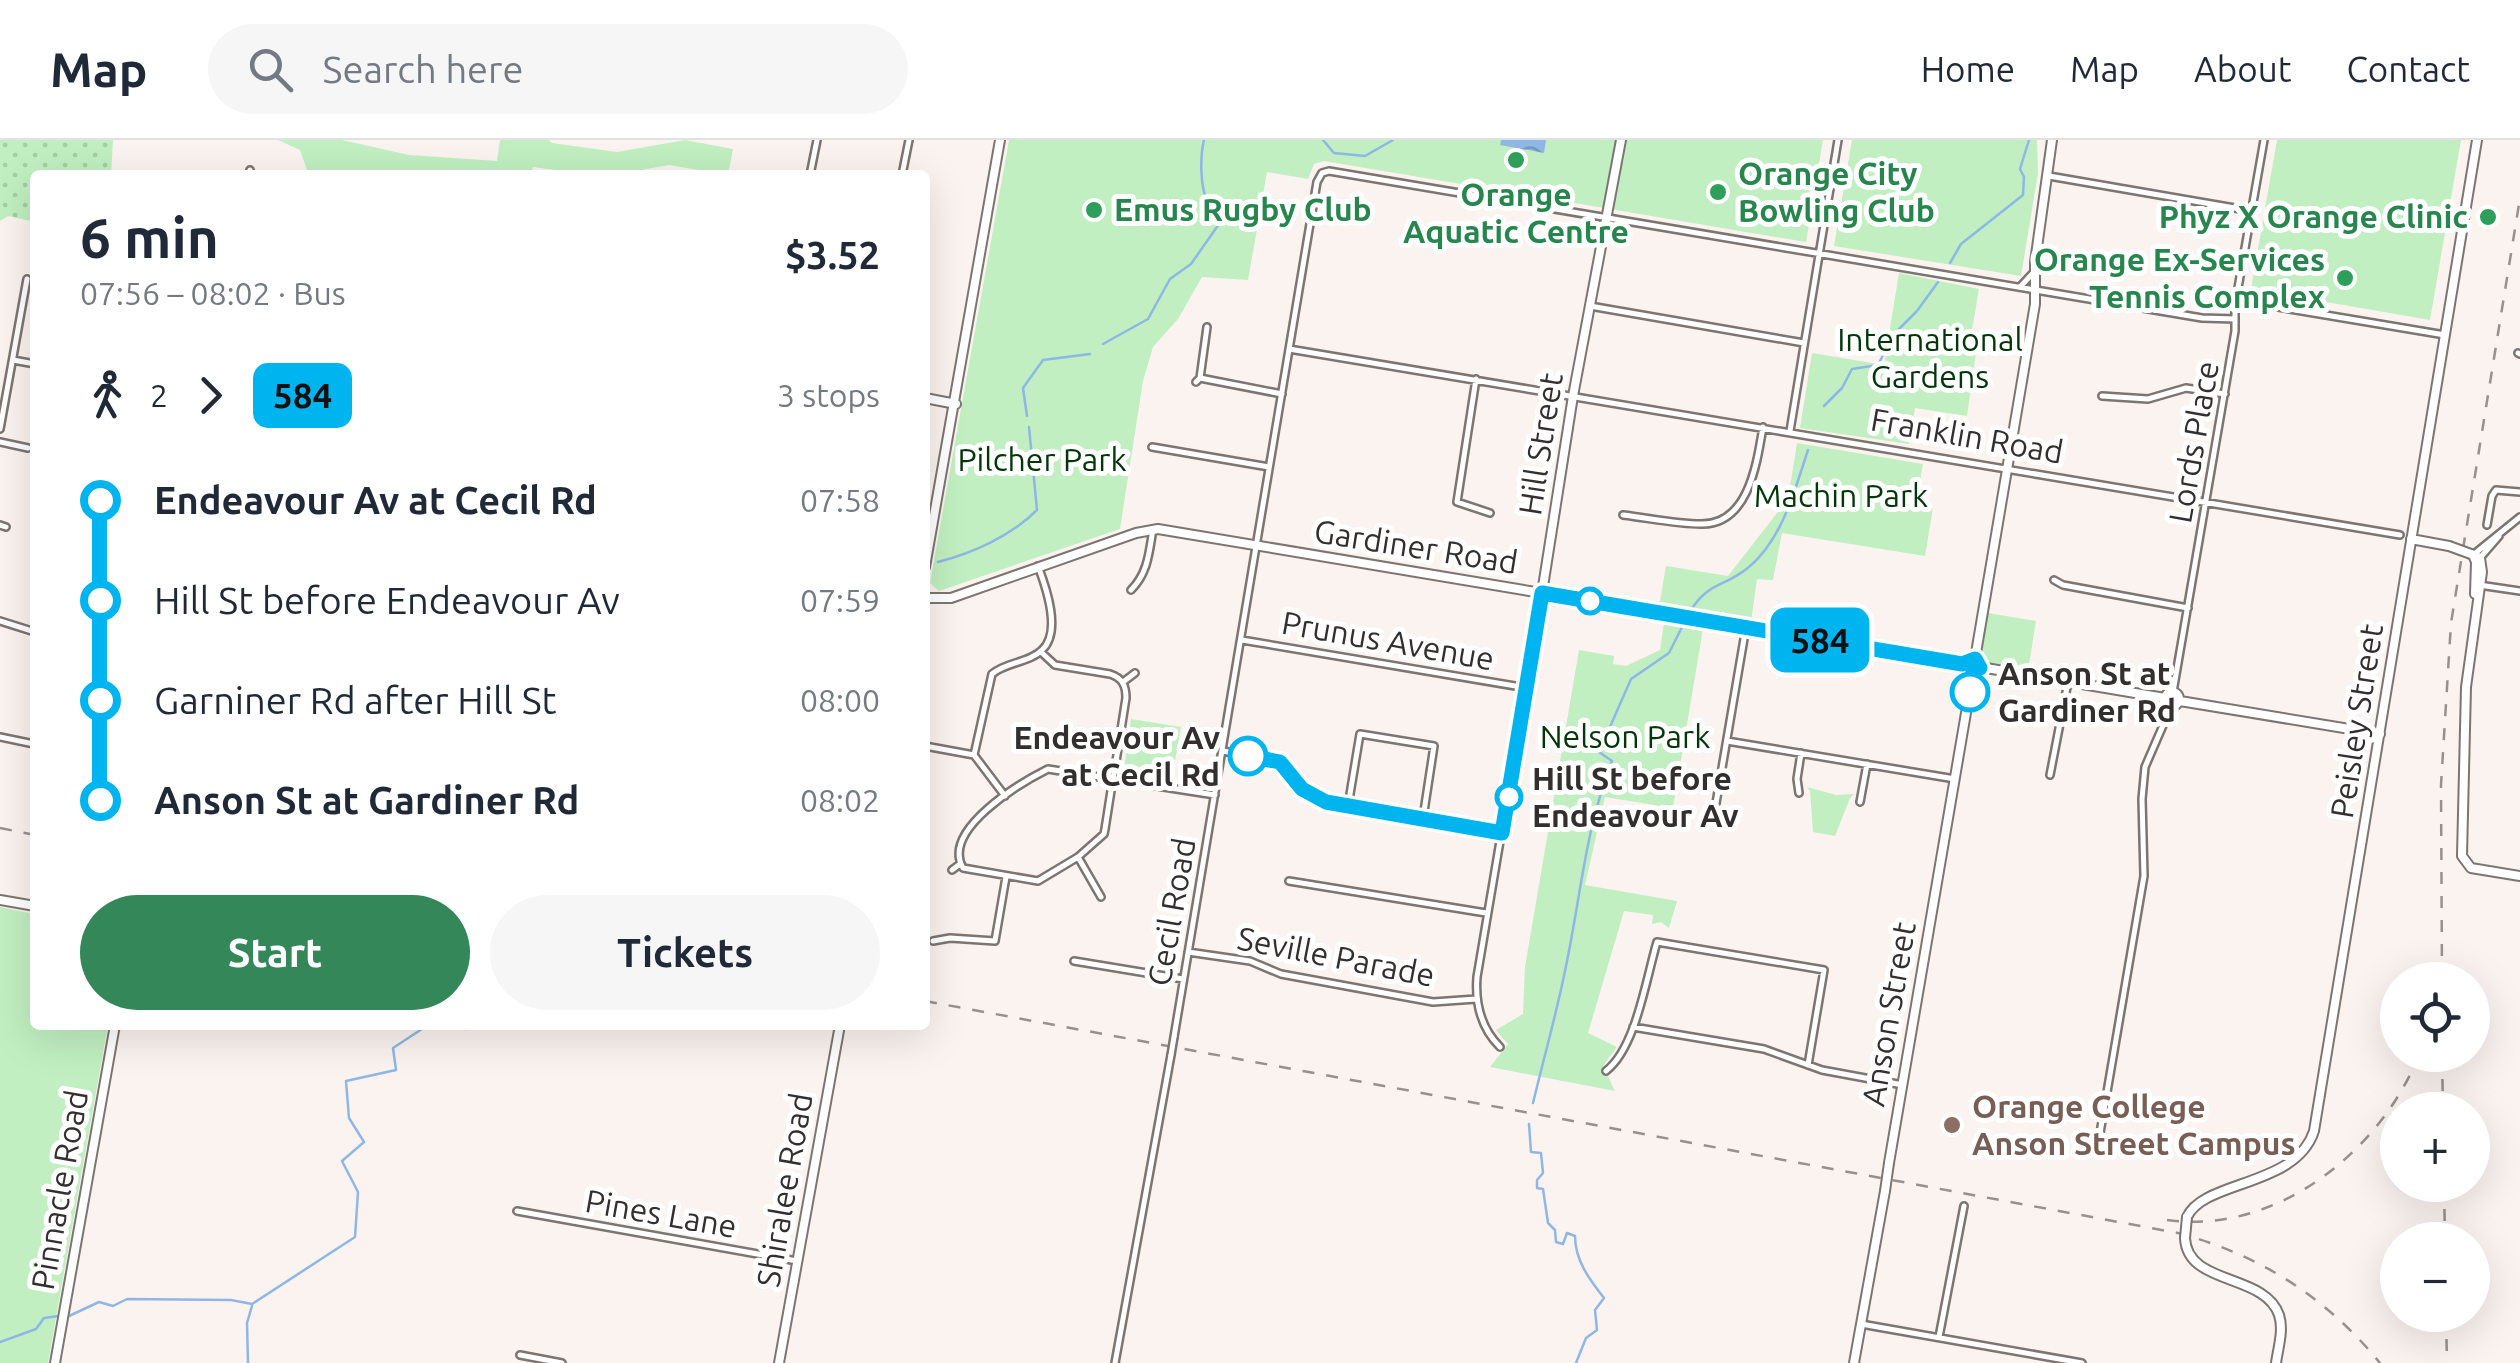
<!DOCTYPE html>
<html lang="en">
<head>
<meta charset="utf-8">
<style>
  :root { --surface:#fff; --page:#f6f6f7; --text:#1f2937; --muted:#747a83; --line:#e0e1e3; --accent:#348759 }
  body { margin:0; font-family:Ubuntu,sans-serif; background:var(--page); color:var(--text); height:100vh; display:flex; flex-direction:column; font-size:38px; white-space:nowrap }
  * { box-sizing:border-box; margin:0 }
  p { font-size:32px; color:var(--muted) }
  .icon { flex:none; width:55px; height:55px; fill:none; stroke:currentColor; stroke-width:2; stroke-linecap:round; stroke-linejoin:round }
  .map { position:relative; flex:1; overflow:hidden }
  .side { position:absolute; left:30px; top:30px; width:900px; height:860px; display:flex; flex-direction:column; background:var(--surface); border-radius:10px; box-shadow:0 10px 40px #0002 }
  .side>* { flex:none }
  .badge { padding:0 20px; border-radius:15px; font-size:35px; line-height:65px }
  .fabs { position:absolute; left:2380px; top:822px; display:grid; gap:20px }
  .fabs a { display:grid; place-items:center; width:110px; height:110px; border-radius:50%; background:var(--surface); box-shadow:0 10px 40px #0002; font-size:50px }
  .map>.badge { position:absolute; translate:-50% -50%; box-shadow:0 0 0 5px #fff }
  .legs { display:flex; align-items:center; gap:15px; height:110px; padding:0 50px; font-size:32px }
  .legs p { margin-inline-start:auto }
  .headline { display:flex; align-items:center; justify-content:space-between; height:170px; padding:0 50px }
  h1 { font-size:55px; font-weight:600; line-height:75px }
  .action { display:flex; gap:20px; margin-top:auto; padding:20px 50px }
  .action a { flex:1; height:115px; border-radius:60px; background:var(--accent); color:#fff; font-size:40px; font-weight:600; line-height:115px; text-align:center }
  .action a+a { background:var(--page); color:var(--text) }
  ul { padding:0 50px; list-style:none }
  li { display:flex; align-items:center; gap:35px; height:100px; font-size:38px }
  li i { display:grid; place-items:center; width:15px; height:100%; margin:0 12px; background:currentColor }
  li i::after { content:''; width:25px; height:25px; margin:-12px; border:8px solid; border-radius:50%; background:var(--surface) }
  li p { margin-inline-start:auto }
  li:first-child i { background:linear-gradient(#0000 50%,currentColor 0) }
  li:last-child i { background:linear-gradient(currentColor 50%,#0000 0) }
  header { display:flex; align-items:center; gap:60px; box-sizing:border-box; height:140px; padding:0 50px; background:var(--surface); border-bottom:2px solid var(--line) }
  header strong { font-size:48px }
  nav { display:flex; gap:55px; margin-inline-start:auto; font-size:35px }
  .search { width:700px; height:90px; background:var(--page); display:flex; align-items:center; gap:25px; box-sizing:border-box; padding:0 35px; border-radius:55px; color:var(--muted); font-size:38px }
  .map>svg:first-child { display:block }
  .grass { fill:url(#grass-dots) }
  .park { fill:#c1efc1 }
  .water { fill:url(#water-waves) }
  .lines { fill:none; stroke-linecap:round; stroke-linejoin:round }
  .stream { stroke:#8fb7e6; stroke-width:2.5 }
  .street-casing { stroke:#7c7571; stroke-width:10 }
  .secondary-casing { stroke:#7c7571; stroke-width:12 }
  .street { stroke:#fff; stroke-width:5 }
  .secondary { stroke:#fff; stroke-width:8 }
  .rail { stroke:#96918e; stroke-width:2.5; stroke-dasharray:12 12; stroke-linecap:butt }
  .street-bridge-casing { stroke:#7c7571; stroke-width:10; stroke-linecap:butt }
  .secondary-bridge-casing { stroke:#7c7571; stroke-width:12; stroke-linecap:butt }
  .street-bridge { stroke:#fff; stroke-width:5 }
  .secondary-bridge { stroke:#fff; stroke-width:8 }
  .line-1-casing { stroke:#fff; stroke-width:22 }
  .line-1 { stroke:#00b5ef; stroke-width:15 }
  .leisure-dot { fill:#2e9e5b; stroke:#fff; stroke-width:4 }
  .stop-1-dot { fill:#fff; stroke:#00b5ef; stroke-width:5 }
  .education-dot { fill:#8d6e63; stroke:#fff; stroke-width:4 }
  .labels { text-anchor:middle; stroke-width:10; stroke-linejoin:round; paint-order:stroke }
  .leisure-label { font-size:32px; font-weight:bold; fill:#27864d; stroke:#fff; text-anchor:start }
  .park-label { font-size:32px; fill:#033609; stroke:#fff }
  .street-label { font-size:32px; fill:#322f2e; stroke:#fff }
  .stop-label { font-size:32px; font-weight:bold; fill:#322f2e; stroke:#fff; text-anchor:start }
  .education-label { font-size:32px; font-weight:bold; fill:#785e54; stroke:#fff; text-anchor:start }
</style>
</head>
<body>
<header>
<strong>Map</strong>
<div class="search"><svg class="icon" aria-label="search" viewBox="0 0 24 24"><circle cx="10" cy="10" r="6"/><path d="M15 15l6 6"/></svg>Search here</div>
<nav><a>Home</a><a>Map</a><a>About</a><a>Contact</a></nav>
</header>
<div class="map">
<svg width="2520" height="1223" viewBox="0 0 2520 1223">
  <defs>
    <pattern id="grass-dots" width="8" height="8" patternUnits="userSpaceOnUse" patternTransform="scale(2.5)"><rect width="8" height="8" fill="#c1efc1"/><path d="M2 2h.1M6 6h.1" fill="none" stroke="#a6cda6" stroke-width="1.8" stroke-linecap="round"/></pattern>
    <pattern id="water-waves" width="16" height="10" patternUnits="userSpaceOnUse" patternTransform="scale(2.5)"><rect width="16" height="10" fill="#8fb7e6"/><path d="M0 5q4-4 8 0t8 0" fill="none" stroke="#7595bb"/></pattern>
  </defs>
  <rect width="100%" height="100%" fill="#fbf3ef"/>
  <path class="grass" d="M0,0H113L111,35H35V82L8,76L0,81Z"/>
  <path class="park" d="M278,0H342L409,15L497,21L500,0H549L552,3L617,12L685,0L733,9L728,35L669,25L641,30L640,35H594L533,27L531,35H330L307,30L300,10Z
    M1009,0H1823L1806,102L1324,21L1314,24L1308,39L1267,32L1248,140L1202,137L1178,179L1153,207L1143,241L1120,389L939,451L930,443Z
    M1852,0H2037L2038,33L2021,136L1834,106Z
    M2277,0H2461L2430,180L2251,149Z
    M1899,133L1979,149L1972,190L1979,191L1967,276L1915,268L1909,304L1800,288L1812,213L1884,225Z
    M1797,303L1923,324L1916,364L1933,368L1925,416L1782,393L1773,440L1757,439L1751,482L1659,467L1666,426L1728,436L1788,359Z
    M1988,473L2036,481L2028,531L1980,523Z
    M1664,483L1703,489L1673,668L1605,657L1585,745L1677,761L1669,788L1661,782L1652,784L1653,775L1624,771L1588,893L1617,907L1603,926L1615,951L1490,927L1508,904L1496,890L1523,874L1525,827L1579,510L1614,516L1613,524L1626,526L1660,510Z
    M1131,579L1181,587L1172,638L1124,629Z
    M1807,647L1836,655L1854,654L1850,658L1835,696L1813,692L1810,651Z
    M0,767L35,774V885H108L48,1223H0Z"/>
  <path class="water" d="M1501,0H1546L1544,13L1500,5Z"/>
  <g class="lines">
    <path class="stream" d="M1323,0L1334,13L1365,16L1393,0
      M1950,123L1961,104L2023,55L2024,37L2020,29L2029,0
      M1103,204L1148,179L1170,139L1191,124L1219,84C1216,74 1210,70 1207,61C1200,45 1200,17 1204,0
      M1824,266L1842,248L1852,229L1878,225L1894,194L1917,171L1938,142
      M1027,276L1023,248L1043,220L1090,214
      M938,422C973,413 1011,396 1037,370L1029,287
      M1689,473C1708,441 1724,448 1749,427C1783,398 1795,349 1808,310
      M456,885L466,889L473,885
      M1533,963C1544,917 1557,872 1566,826C1581,755 1585,690 1612,621L1599,612L1631,539L1669,513L1684,483
      M1529,984L1531,1012L1541,1013L1543,1033L1537,1040V1048L1543,1049L1548,1083L1555,1090L1556,1102L1563,1104L1567,1093L1575,1096C1575,1120 1589,1139 1604,1158L1595,1170L1597,1190L1586,1198L1576,1223
      M69,1176L99,1162L113,1166L127,1159L231,1160L252,1164L355,1097L358,1052L342,1021L364,1002L349,978L346,941L396,930L393,908L428,885
      M0,1202L36,1189L44,1178L59,1176
      M248,1223L247,1183L252,1166"/>
    <defs>
      <path id="street" d="M250,30V35
        M810,35L817,0
        M902,35L909,0
        M2049,36L2252,71
        M2020,147L2034,132
        M2236,160L2445,195
        M1590,166L1804,203
        M1289,209L2400,395
        M2518,213L2520,214
        M13,220L35,224
        M1200,238L1282,254
        M1476,239L1457,362L1490,373
        M1196,242L1200,238L1207,187
        M2102,256L2148,259L2186,248L2225,254
        M0,289L27,139
        M1790,291L1838,0
        M0,302L28,308
        M1152,307L1269,327
        M1623,375C1649,378 1676,384 1701,384C1749,385 1757,322 1763,287
        M0,385L6,387
        M2487,385L2492,356L2496,350L2520,352
        M2473,415L2520,377
        M2480,418L2499,396
        M2054,440L2063,445L2188,468
        M2479,445L2520,451
        M1131,450C1148,433 1149,413 1153,389
        M0,481L35,492
        M1242,500L1527,548
        M1041,512L1055,525L1110,534C1122,538 1126,545 1126,558L1114,634L1113,638L1105,689L1104,694L1078,717L1038,741L963,728C941,690 1020,643 1048,629L1215,655
        M1123,542L1135,533
        M2173,552L2235,191V165L2264,0
        M0,597L34,604
        M1727,601L1955,639
        M925,606L974,615L1005,656
        M1223,611L1279,622L1302,649L1326,662L1502,693
        M974,615L992,534C1006,522 1029,523 1042,510C1062,492 1046,447 1038,426
        M2050,635L2068,542
        M1799,653L1797,639L1801,613
        M1860,662L1867,624
        M1348,666L1360,594L1434,606L1423,678
        M1714,675L1746,487
        M1078,717L1101,757
        M952,730L960,724
        M1289,741L1486,773
        M933,801L950,798L995,801L1006,737
        M1188,812L1250,821L1281,834L1433,862L1476,859
        M1074,821L1183,839
        M1633,887L1764,909L1822,930L1903,945
        M1174,897L1317,42L1322,33L1329,31L2202,178L2235,179
        M1500,907C1481,888 1475,863 1477,837L1542,453
        M1606,931C1636,908 1646,839 1657,802L1824,830L1808,925
        M2100,993L2144,736L2142,659L2145,627L2171,567
        M517,1071L797,1121
        M1861,1184L2082,1223
        M1939,1197L1964,1066
        M520,1215L562,1223
        M1115,1223L1171,915"/>
      <path id="secondary" d="M925,258L956,264
        M2411,399L2449,406
        M2471,414L2480,418L2482,432L2466,547L2462,716L2471,728L2520,736
        M2473,415L2476,422L2475,454
        M925,427L1000,0
        M1542,453L1573,256L1621,0
        M925,458H951L1136,393L1158,389L1967,524
        M1975,519L2035,164V122L2052,0
        M1980,527L2165,558
        M2165 559a7 7 0 1 1 14 0a7 7 0 1 1-14 0Z
        M2180,561L2380,594
        M0,760L35,766
        M1889,1023L1973,532
        M2187,1077C2204,1040 2296,1047 2314,991L2477,0
        M2185,1098C2187,1146 2265,1133 2279,1175C2284,1190 2278,1208 2276,1223
        M55,1223L115,885
        M779,1223L840,885
        M1854,1223L1885,1051"/>
    </defs>
    <use href="#street" class="street-casing"/>
    <use href="#secondary" class="secondary-casing"/>
    <use href="#street" class="street"/>
    <use href="#secondary" class="secondary"/>
    <path class="rail" d="M0,688L35,695
      M2442,840L2441,645L2451,483L2520,58
      M925,861L2178,1093C2260,1115 2326,1157 2380,1223
      M2442,915L2443,970
      M2444,1045L2445,1100
      M2167,1080C2276,1095 2380,1012 2419,915
      M2446,1175L2447,1223"/>
    <defs>
      <path id="street-bridge" d="M1171,915L1174,897"/>
      <path id="secondary-bridge" d="M2449,406L2471,414
        M1885,1051L1889,1023
        M2185,1098L2187,1077"/>
    </defs>
    <use href="#street-bridge" class="street-bridge-casing"/>
    <use href="#secondary-bridge" class="secondary-bridge-casing"/>
    <use href="#street-bridge" class="street-bridge"/>
    <use href="#secondary-bridge" class="secondary-bridge"/>
  </g>
  <g class="lines">
    <defs>
      <path id="line-1" d="M1248,616L1280,622L1302,649L1326,662L1502,693L1542,453L1962,524L1975,519L1980,528L1973,532L1970,552"/>
    </defs>
    <use href="#line-1" class="line-1-casing"/>
    <use href="#line-1" class="line-1"/>
  </g>
  <g class="leisure-dot">
    <circle cx="1516" cy="20" r="10"/>
    <circle cx="1718" cy="52" r="10"/>
    <circle cx="1094" cy="70" r="10"/>
    <circle cx="2488" cy="77" r="10"/>
    <circle cx="2345" cy="138" r="10"/>
  </g>
  <g class="stop-1-dot">
    <circle cx="1590" cy="461" r="12"/>
    <circle cx="1970" cy="552" r="18"/>
    <circle cx="1248" cy="616" r="18"/>
    <circle cx="1509" cy="657" r="12"/>
  </g>
  <circle class="education-dot" cx="1952" cy="985" r="10"/>
  <g class="labels">
    <g class="leisure-label">
      <text x="1738" y="45">Orange City<tspan x="1738" dy="37">Bowling Club</tspan></text>
      <text x="1516" y="66" text-anchor="middle">Orange<tspan x="1516" dy="37">Aquatic Centre</tspan></text>
      <text x="1114" y="81">Emus Rugby Club</text>
      <text x="2468" y="88" text-anchor="end">Phyz X Orange Clinic</text>
      <text x="2325" y="131" text-anchor="end">Orange Ex-Services<tspan x="2325" dy="37">Tennis Complex</tspan></text>
    </g>
    <g class="park-label">
      <text x="1930" y="211">International<tspan x="1930" dy="37">Gardens</tspan></text>
      <text x="1042" y="331">Pilcher Park</text>
      <text x="1841" y="367">Machin Park</text>
      <text x="1625" y="608">Nelson Park</text>
    </g>
    <g class="street-label">
      <text transform="translate(1967 296) rotate(10)" y="11">Franklin Road</text>
      <text transform="translate(2194 302) rotate(-80)" y="11">Lords Place</text>
      <text transform="translate(1541 304) rotate(-81)" y="11">Hill Street</text>
      <text transform="translate(1416 407) rotate(9)" y="11">Gardiner Road</text>
      <text transform="translate(1388 501) rotate(10)" y="11">Prunus Avenue</text>
      <text transform="translate(2357 581) rotate(-81)" y="11">Peisley Street</text>
      <text transform="translate(1172 772) rotate(-80)" y="11">Cecil Road</text>
      <text transform="translate(1336 817) rotate(11)" y="11">Seville Parade</text>
      <text transform="translate(1889 874) rotate(-80)" y="11">Anson Street</text>
      <text transform="translate(60 1050) rotate(-80)" y="11">Pinnacle Road</text>
      <text transform="translate(785 1050) rotate(-80)" y="11">Shiralee Road</text>
      <text transform="translate(661 1074) rotate(10)" y="11">Pines Lane</text>
    </g>
    <g class="stop-label">
      <text x="1998" y="545">Anson St at<tspan x="1998" dy="37">Gardiner Rd</tspan></text>
      <text x="1220" y="609" text-anchor="end">Endeavour Av<tspan x="1220" dy="37">at Cecil Rd</tspan></text>
      <text x="1532" y="650">Hill St before<tspan x="1532" dy="37">Endeavour Av</tspan></text>
    </g>
    <g class="education-label">
      <text x="1972" y="978">Orange College<tspan x="1972" dy="37">Anson Street Campus</tspan></text>
    </g>
  </g>
</svg>
<div class="fabs">
<a><svg class="icon" aria-label="locate" viewBox="0 0 24 24"><circle cx="12" cy="12" r="6"/><path d="M12 2v4M12 18v4M2 12h4M18 12h4"/></svg></a>
<a>+</a>
<a>−</a>
</div>
<b class="badge" style="left:1820px;top:500px;background:#00b5ef;color:#111">584</b>
<section class="side">
<div class="headline"><div><h1>6 min</h1><p>07:56 – 08:02 · Bus</p></div><b>$3.52</b></div>
<div class="legs"><svg class="icon" aria-label="walk" viewBox="0 0 24 24"><circle cx="13" cy="4" r="2"/><path d="M13 8l-2 6 4 7M11 14l-3 7M7 12l3-4h3l4 4"/></svg>2<svg class="icon" aria-label="forward" viewBox="0 0 24 24"><path d="M9 5l7 7-7 7"/></svg><b class="badge" style="background:#00b5ef;color:#111">584</b><p>3 stops</p></div>
<ul>
<li><i style="color:#00b5ef"></i><b>Endeavour Av at Cecil Rd</b><p>07:58</p></li>
<li><i style="color:#00b5ef"></i><span>Hill St before Endeavour Av</span><p>07:59</p></li>
<li><i style="color:#00b5ef"></i><span>Garniner Rd after Hill St</span><p>08:00</p></li>
<li><i style="color:#00b5ef"></i><b>Anson St at Gardiner Rd</b><p>08:02</p></li>
</ul>
<div class="action"><a>Start</a><a>Tickets</a></div>
</section>
</div>
</body>
</html>
